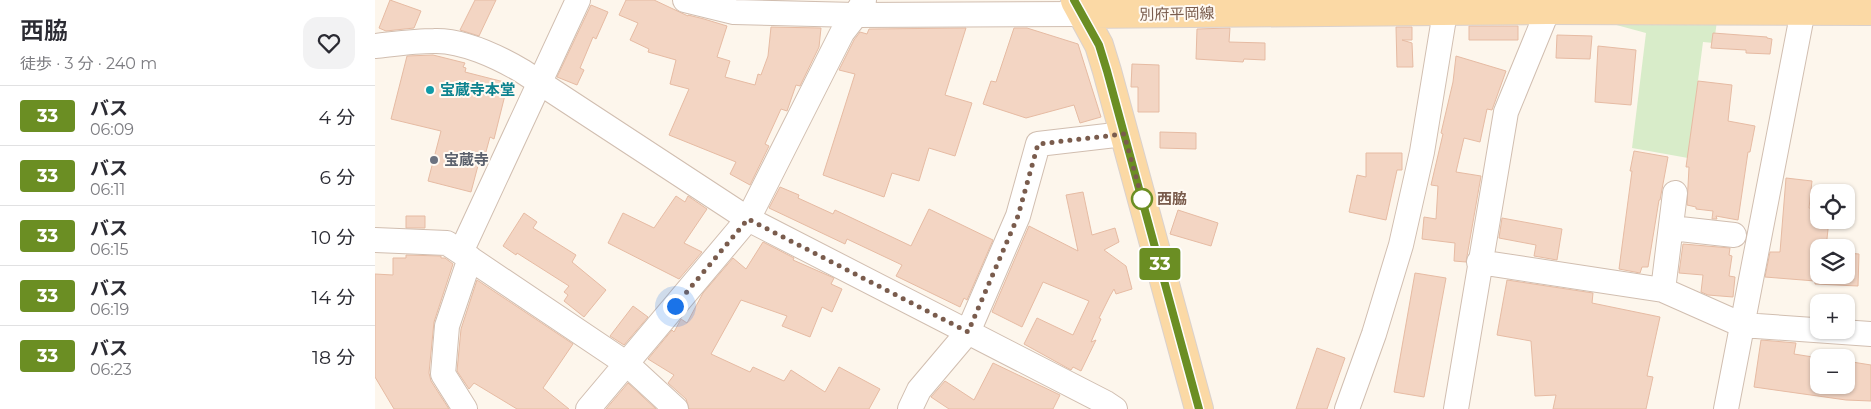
<!DOCTYPE html>
<html lang="ja">
<head>
<meta charset="utf-8">
<style>
  :root { --surface:#fff; --page:#f2f2f3; --text:#2b2b33; --muted:#7c7c81; --line:#e1e1e2 }
  body { margin:0; font-family:Montserrat,"Noto Sans JP",sans-serif; background:var(--page); color:var(--text); height:100vh; display:flex; flex-direction:column; font-size:19px; white-space:nowrap }
  * { box-sizing:border-box; margin:0 }
  p { font-size:16px; color:var(--muted) }
  .icon { flex:none; width:28px; height:28px; fill:none; stroke:currentColor; stroke-width:2; stroke-linecap:round; stroke-linejoin:round }
  .map { position:relative; flex:1; overflow:hidden }
  .side { display:flex; flex-direction:column; background:var(--surface); width:375px }
  .side>* { flex:none }
  .badge { padding:0 10px; border-radius:4px; font-size:18px; line-height:32px }
  .controls { position:absolute; left:1435px; top:184px; display:grid; gap:10px }
  .controls a { display:grid; place-items:center; width:45px; height:45px; border-radius:10px; background:var(--surface); box-shadow:0 1px 4px #0004; font-size:25px }
  .you { position:absolute; width:25px; height:25px; margin:-12px; border:4px solid #fff; border-radius:50%; background:#1a73e8; box-shadow:0 0 0 8px #1a73e833 }
  .map>.badge { position:absolute; translate:-50% -50%; box-shadow:0 0 0 2px #fff }
  .round { display:grid; place-items:center; flex:none; width:52px; height:52px; border-radius:15px; background:var(--page) }
  .head { display:flex; align-items:center; justify-content:space-between; height:85px; padding:0 20px }
  h1 { font-size:24px; font-weight:600; line-height:38px }
  ul { padding:0; list-style:none }
  li { display:flex; align-items:center; gap:15px; height:60px; padding:0 20px; border-top:1px solid var(--line) }
  li div { flex:1 }
  li b { display:block; font-size:19px }
  li em { font-style:normal }
  li .badge { min-width:55px; font-weight:700; text-align:center }
  main { display:flex; flex:1; min-height:0 }
  .map>svg:first-child { display:block }
  .green { fill:#d8ecc9 }
  .building { fill:#f3d5c3; stroke:#e6bba3 }
  .lines { fill:none; stroke-linecap:round; stroke-linejoin:round }
  .minor-casing { stroke:#d1beb0; stroke-width:26 }
  .major-casing { stroke:#dad1cd; stroke-width:30 }
  .minor { stroke:#fff; stroke-width:24 }
  .major { stroke:#fbd9a5; stroke-width:28 }
  .line-casing { stroke:#fff; stroke-width:11 }
  .line { stroke:#6b8e23; stroke-width:8 }
  .walk { stroke:#7a5c4d; stroke-width:5; stroke-dasharray:0 9 }
  .culture-dot { fill:#0f9aa8; stroke:#fffaf3; stroke-width:2 }
  .worship-dot { fill:#6b7280; stroke:#fffaf3; stroke-width:2 }
  .stop-dot { fill:#fff; stroke:#6b8e23; stroke-width:2.5 }
  .labels { text-anchor:middle; stroke-width:4; stroke-linejoin:round; paint-order:stroke }
  .street-label { font-size:15px; fill:#7a5c4d; stroke:#fffaf3 }
  .culture-label { font-size:15px; font-weight:bold; fill:#0d838f; stroke:#fffaf3; text-anchor:start }
  .worship-label { font-size:15px; font-weight:bold; fill:#5b616d; stroke:#fffaf3; text-anchor:start }
  .stop-label { font-size:15px; font-weight:bold; fill:#7a5c4d; stroke:#fffaf3; text-anchor:start }
</style>
</head>
<body>
<main>
<section class="side">
<div class="head"><div><h1>西脇</h1><p>徒歩 · 3 分 · 240 m</p></div><a class="round"><svg class="icon" aria-label="heart" viewBox="0 0 24 24"><path d="M12 20l-8-8c-3-5 5-10 8-4 3-6 11-1 8 4z"/></svg></a></div>
<ul>
<li><span class="badge" style="background:#6b8e23;color:#fff">33</span><div><b>バス</b><p>06:09</p></div><em>4 分</em></li>
<li><span class="badge" style="background:#6b8e23;color:#fff">33</span><div><b>バス</b><p>06:11</p></div><em>6 分</em></li>
<li><span class="badge" style="background:#6b8e23;color:#fff">33</span><div><b>バス</b><p>06:15</p></div><em>10 分</em></li>
<li><span class="badge" style="background:#6b8e23;color:#fff">33</span><div><b>バス</b><p>06:19</p></div><em>14 分</em></li>
<li><span class="badge" style="background:#6b8e23;color:#fff">33</span><div><b>バス</b><p>06:23</p></div><em>18 分</em></li>
</ul>
</section>
<div class="map">
<svg width="1496" height="409" viewBox="0 0 1496 409">
  <rect width="100%" height="100%" fill="#fdf6ec"/>
  <path class="green" d="M1342,21L1339,43L1328,42L1313,158L1257,148L1271,33L1234,23Z"/>
  <path class="building" d="M15,0L46,11L39,28L11,31L4,28Z
    M100,0H121L104,36L85,30Z
    M251,0H279L313,16V15L329,19L352,26L342,57L355,61L350,77L380,85L383,74L386,75L393,56L396,27L446,28L444,47L425,86L421,85L412,111L406,109L390,144L394,146L375,185L355,174L361,162L294,135L314,89L295,84L301,60L273,52L274,49L255,40L263,23L244,15Z
    M216,5L233,12L221,39L218,37L205,68L209,70L202,85L182,77Z
    M1094,26H1143V40H1094Z
    M1021,27H1037V40H1027L1037,43L1038,67H1022Z
    M591,28L570,95L597,103L580,156L554,148L544,181L517,173L509,197L448,175L480,74L464,70L479,40L485,32L492,34L494,29Z
    M639,28H652L703,44L726,117L705,123L699,105L651,118L608,104L616,81L621,82Z
    M855,28L854,42L890,43V60L869,59L868,62L821,59L822,29Z
    M1338,33L1392,37V38L1397,39L1395,54L1371,53V50L1336,48Z
    M1182,35L1217,36L1215,59L1181,58Z
    M1223,46L1261,50L1256,105L1220,102Z
    M58,55L90,63L88,67L91,68L90,72L133,83L119,139L115,137L109,159L105,158L96,192L53,181L66,131L16,119L32,56Z
    M1081,56L1131,71L1117,110L1112,109L1105,142L1089,138L1081,172L1106,176L1091,262L1079,261L1080,243L1047,239L1049,217L1061,219L1063,186L1056,185L1068,134L1066,133L1078,82Z
    M757,64L784,65V112H763V87H756Z
    M1323,81L1357,85L1353,121L1380,126L1375,152H1373L1363,220L1341,216L1342,219H1337L1338,211L1321,209V207L1312,205L1314,167H1311Z
    M785,132L821,133V149L785,148Z
    M1259,151L1293,157L1285,200H1284L1273,267H1267L1265,273L1244,269L1257,171H1255Z
    M991,153H1027V170H1022L1011,220L974,212L982,175L991,177Z
    M1411,178L1437,181L1434,208L1444,209V220H1454L1451,248H1444V275H1471V253L1484,254L1483,286L1440,284V281L1390,277L1395,252H1405Z
    M405,187L424,195L423,198L458,214L460,210L536,246L554,209L618,240L592,300L589,298L585,307L521,276L527,265L472,239L470,244L394,208Z
    M708,192L717,235L740,228L744,242L729,250L751,266L757,289L741,294L739,289L735,296L724,318L726,319L716,342L721,340L706,371L698,367L696,370L649,344L662,318L698,335L714,301L668,282L647,327L617,312L654,226L703,251L691,195Z
    M301,196L310,202L313,196L332,209L309,243L327,252L304,279L233,243L248,213L279,228Z
    M803,210L843,223L836,246L795,234Z
    M149,213L162,222L158,228L201,255L197,262L231,290L209,317L189,301L193,295L189,292L194,286L142,253L141,255L128,246Z
    M31,216H50V228H31Z
    M1127,218L1187,229L1182,260L1159,256L1161,245L1124,238Z
    M388,242L419,258L418,260L459,278L456,284L467,289L457,312L447,307L435,337L407,326L412,316L366,300L336,354L375,372L378,367L409,381L416,370L450,392L464,367L505,389L494,409H314L311,399L293,383L299,375L273,359L297,330L299,332L306,319L312,323L328,293L358,258L371,269Z
    M1308,244L1355,248L1354,255L1357,256L1354,276L1360,277L1358,297L1333,295L1326,292L1328,275L1304,273Z
    M31,255L66,256V258H70L78,264L59,322L54,373L56,381L74,409H19L0,377V274L18,275V258H31Z
    M1040,273L1071,278L1049,397L1019,392Z
    M102,280L198,344L168,388L194,409H142L99,383L94,389L82,371L86,329Z
    M1132,280L1218,293L1217,303L1285,317L1272,376L1278,377L1271,409H1178L1181,395L1160,396L1156,341L1122,335Z
    M258,306L273,317L249,345L235,336Z
    M1386,340L1421,343L1419,354L1444,358V385H1471V361L1496,365V401L1471,400L1379,387Z
    M942,348L970,358L952,409H921Z
    M618,363L685,395L678,409H574L556,397L570,381L599,400Z
    M253,383L281,409H231Z"/>
  <g class="lines">
    <defs>
      <path id="minor" d="M310,0L359,12L481,15L708,14
        M0,46C19,44 39,41 59,41C87,40 123,57 147,71L373,219L731,403L740,409
        M1296,228L1359,235
        M0,240L72,243L252,364L301,409
        M86,252L203,0
        M1104,262L1288,290L1367,325L1496,334
        M1288,290L1300,193
        M90,409L68,374L72,326L95,258
        M213,409L373,219L467,33L481,15L489,0
        M535,409L544,390L593,332L643,216L663,144L749,134
        M972,409L999,334L1026,245L1047,152L1072,0
        M1081,409L1131,112L1177,0
        M1351,409L1430,0"/>
      <path id="major" d="M700,1L724,45L732,71L824,409
        M708,14L1173,10L1496,11"/>
    </defs>
    <use href="#minor" class="minor-casing"/>
    <use href="#major" class="major-casing"/>
    <use href="#minor" class="minor"/>
    <use href="#major" class="major"/>
  </g>
  <g class="lines">
    <defs>
      <path id="line" d="M699,0L724,45L732,71L824,409"/>
    </defs>
    <use href="#line" class="line-casing"/>
    <use href="#line" class="line"/>
    <path class="walk" d="M300,306L373,219L593,332L643,216L663,144L749,134L768,202L767,199"/>
  </g>
  <circle class="culture-dot" cx="55" cy="90" r="5"/>
  <circle class="worship-dot" cx="59" cy="160" r="5"/>
  <circle class="stop-dot" cx="767" cy="199" r="10"/>
  <g class="labels">
    <g class="street-label">
      <text transform="translate(802 14) rotate(-1)" y="5">別府平岡線</text>
    </g>
    <g class="culture-label">
      <text x="65" y="95">宝蔵寺本堂</text>
    </g>
    <g class="worship-label">
      <text x="69" y="165">宝蔵寺</text>
    </g>
    <g class="stop-label">
      <text x="782" y="204">西脇</text>
    </g>
  </g>
</svg>
<div class="controls">
<a><svg class="icon" aria-label="locate" viewBox="0 0 24 24"><circle cx="12" cy="12" r="6"/><path d="M12 2v4M12 18v4M2 12h4M18 12h4"/></svg></a>
<a><svg class="icon" aria-label="layers" viewBox="0 0 24 24"><path d="M12 4l9 5-9 5-9-5zM3 14l9 5 9-5"/></svg></a>
<a>+</a>
<a>−</a>
</div>
<div class="you" style="left:300px;top:306px"></div>
<b class="badge" style="left:785px;top:264px;background:#6b8e23;color:#fff">33</b>
</div>
</main>
</body>
</html>
